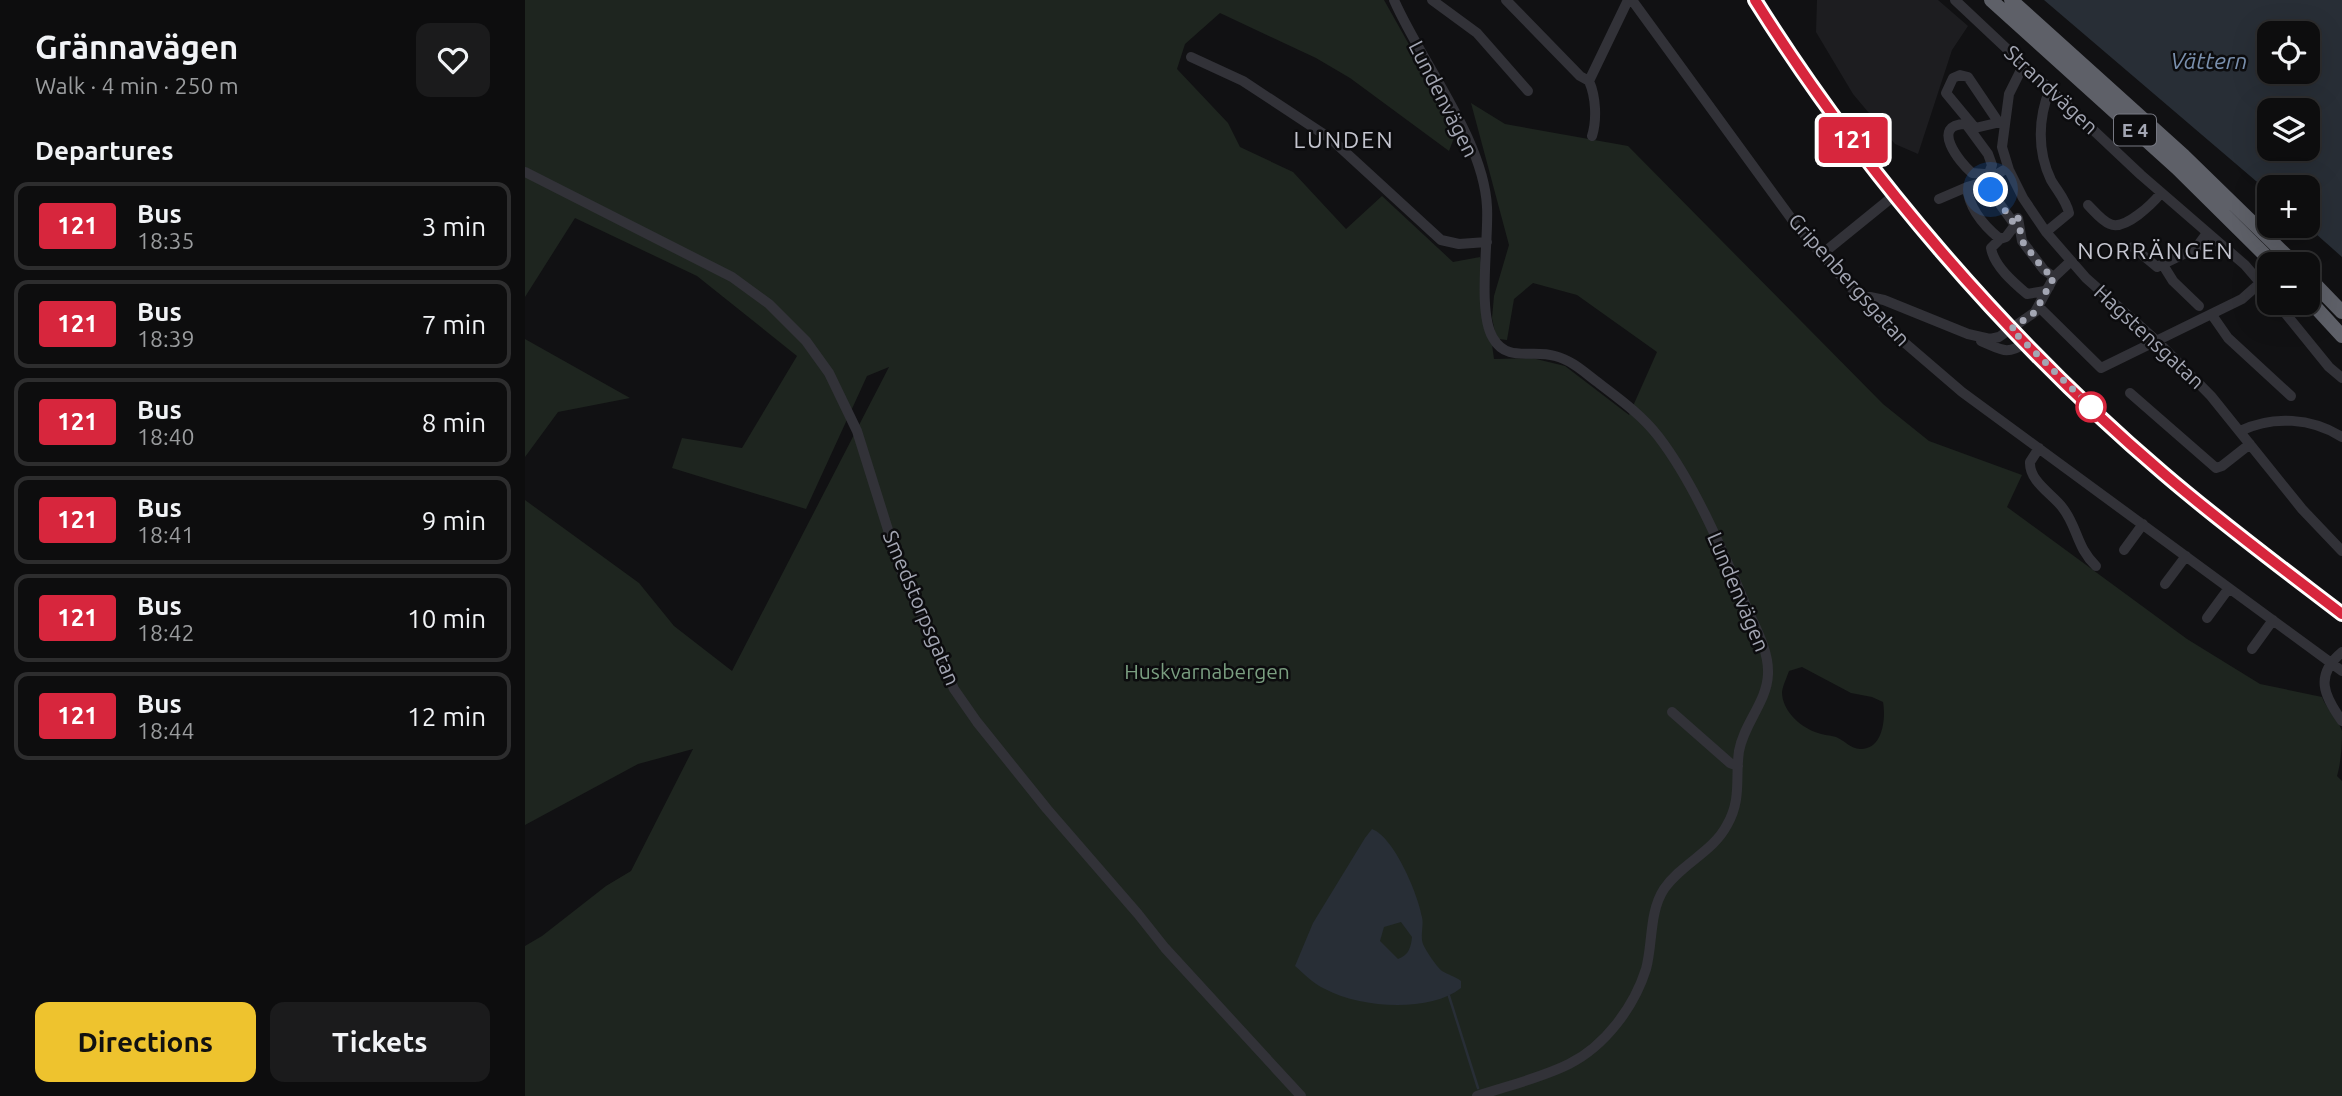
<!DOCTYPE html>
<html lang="en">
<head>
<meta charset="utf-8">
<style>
  :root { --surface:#0d0d0e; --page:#1b1b1c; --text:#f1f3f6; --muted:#9a9c9e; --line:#2d2d2e; --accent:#eec32e }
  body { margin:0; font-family:Ubuntu,sans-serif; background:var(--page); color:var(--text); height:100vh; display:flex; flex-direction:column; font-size:26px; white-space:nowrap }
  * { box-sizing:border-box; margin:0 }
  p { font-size:23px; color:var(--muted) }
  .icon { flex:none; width:38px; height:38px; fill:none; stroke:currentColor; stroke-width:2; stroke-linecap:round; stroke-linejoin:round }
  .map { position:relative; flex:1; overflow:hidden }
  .sheet { display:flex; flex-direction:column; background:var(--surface); width:525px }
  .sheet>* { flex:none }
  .badge { padding:0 14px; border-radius:5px; font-size:24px; line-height:46px }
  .buttons { position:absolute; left:1732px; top:21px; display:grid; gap:14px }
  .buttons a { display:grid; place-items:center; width:63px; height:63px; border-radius:14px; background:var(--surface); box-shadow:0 7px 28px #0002,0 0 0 2px var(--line); font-size:35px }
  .you { position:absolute; width:35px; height:35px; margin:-18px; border:5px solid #fff; border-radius:50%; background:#1a73e8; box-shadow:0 0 0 10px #1a73e833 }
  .map>.badge { position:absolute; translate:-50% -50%; box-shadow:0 0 0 4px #fff }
  h2 { padding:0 35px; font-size:26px; line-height:63px }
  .round { display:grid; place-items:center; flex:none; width:74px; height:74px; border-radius:14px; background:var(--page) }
  .summary { display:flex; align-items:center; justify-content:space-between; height:119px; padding:0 35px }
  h1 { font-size:33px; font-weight:600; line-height:52px }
  .action { display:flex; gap:14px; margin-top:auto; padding:14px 35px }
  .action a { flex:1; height:80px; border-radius:14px; background:var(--accent); color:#111; font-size:28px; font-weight:600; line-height:80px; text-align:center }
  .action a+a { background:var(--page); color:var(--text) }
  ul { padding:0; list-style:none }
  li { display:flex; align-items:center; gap:21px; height:88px; margin:0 14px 10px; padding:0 21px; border:4px solid var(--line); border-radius:14px }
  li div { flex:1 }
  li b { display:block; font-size:26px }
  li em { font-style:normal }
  li .badge { min-width:77px; font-weight:700; text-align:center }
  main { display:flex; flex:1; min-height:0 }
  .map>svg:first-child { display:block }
  .built { fill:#1d1d20 }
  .green { fill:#1e251f; fill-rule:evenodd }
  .water { fill:#282e36; fill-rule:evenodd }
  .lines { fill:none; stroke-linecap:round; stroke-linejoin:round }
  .stream { stroke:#282e36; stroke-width:2.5 }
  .minor { stroke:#323238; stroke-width:10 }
  .major { stroke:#4e4f56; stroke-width:12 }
  .highway { stroke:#5e6068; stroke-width:14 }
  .line-casing { stroke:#fff; stroke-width:16 }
  .line { stroke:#d7263d; stroke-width:10 }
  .walk { stroke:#a3a6b3; stroke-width:7; stroke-dasharray:0 12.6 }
  .stop-dot { fill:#fff; stroke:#d7263d; stroke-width:3.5 }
  .labels { text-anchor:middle; stroke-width:5; stroke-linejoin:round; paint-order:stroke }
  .shield { fill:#0c0c0e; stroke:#767882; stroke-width:2 }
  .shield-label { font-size:19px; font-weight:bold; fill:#a3a6b3 }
  .street-label { font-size:21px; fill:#a3a6b3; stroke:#0c0c0e }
  .park-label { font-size:21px; fill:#7a9e80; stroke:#0c0c0e }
  .water-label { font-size:23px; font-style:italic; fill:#7a90ae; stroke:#0c0c0e }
  .neighbourhood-label { font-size:23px; letter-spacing:2px; fill:#c4c5cf; stroke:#0c0c0e }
</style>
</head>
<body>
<main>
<section class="sheet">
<div class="summary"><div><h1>Grännavägen</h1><p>Walk · 4 min · 250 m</p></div><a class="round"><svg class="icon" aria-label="heart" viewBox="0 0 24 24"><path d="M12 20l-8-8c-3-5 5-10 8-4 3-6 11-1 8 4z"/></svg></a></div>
<h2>Departures</h2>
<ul>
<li><span class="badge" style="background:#d7263d;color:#fff">121</span><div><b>Bus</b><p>18:35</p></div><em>3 min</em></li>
<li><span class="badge" style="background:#d7263d;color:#fff">121</span><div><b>Bus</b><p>18:39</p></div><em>7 min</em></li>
<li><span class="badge" style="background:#d7263d;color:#fff">121</span><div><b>Bus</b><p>18:40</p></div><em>8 min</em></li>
<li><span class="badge" style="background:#d7263d;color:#fff">121</span><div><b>Bus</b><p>18:41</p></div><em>9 min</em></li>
<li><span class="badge" style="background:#d7263d;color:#fff">121</span><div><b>Bus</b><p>18:42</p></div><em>10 min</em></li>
<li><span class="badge" style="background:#d7263d;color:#fff">121</span><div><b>Bus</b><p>18:44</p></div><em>12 min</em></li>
</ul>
<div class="action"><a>Directions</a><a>Tickets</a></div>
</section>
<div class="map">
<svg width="1817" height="1096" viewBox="0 0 1817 1096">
  <rect width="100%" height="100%" fill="#111113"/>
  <path class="built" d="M1292,0H1413L1443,26L1427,50L1393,154L1370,144L1328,94L1291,32Z"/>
  <path class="green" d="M0,0H859L932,130L924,151L825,78L791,58L695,13L660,44L652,69L703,123L715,147L768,172L821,229L857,196L928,262L955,257L969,359L1007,358L1040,366L1104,415L1132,352L1052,295L1008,283L989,299L982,340L974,339L970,332L967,318L969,296L984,245L946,103L980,124L1103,146L1358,404L1404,441L1497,475L1482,507L1662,639L1735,684L1797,697C1801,708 1814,721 1817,731C1817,745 1816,763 1812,776L1817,781V1096H0V946L17,936L81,886L106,871L168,749L113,764L0,825V500L114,583L149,626L207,671L364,367L342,376L281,509L147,468L157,438L217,448L272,356L172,276L50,218L0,297ZM1277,667L1326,693L1347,697L1358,702C1361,718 1358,750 1335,749C1326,749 1319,740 1311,737C1304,735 1297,735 1290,732C1274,726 1257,710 1257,692C1258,685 1262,677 1264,671Z
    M0,339L105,398L33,412L0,457Z"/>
  <path class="water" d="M1519,0H1817V257L1782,226L1783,187H1745V193ZM1745,33H1783V72H1745ZM1745,110H1783V149H1745Z
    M847,829C869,837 893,894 897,917C899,925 895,936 898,944C901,951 911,966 917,971C923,975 930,976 936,981V988C904,1013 835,1008 800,989C789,984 779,974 770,966L788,923L840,838ZM876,922L887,937C886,947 884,955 873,959L855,941L859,927Z"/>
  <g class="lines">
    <path class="stream" d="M924,996L953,1088"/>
    <path class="minor" d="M869,0C896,62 959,140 962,207C964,240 952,312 968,338C982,363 1007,349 1030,356C1046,360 1058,371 1071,381C1093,398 1116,414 1133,436C1170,484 1198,552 1222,608C1231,629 1244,651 1243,674C1242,702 1219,723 1214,751C1210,778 1217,799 1202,825C1188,852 1156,864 1139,889C1124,912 1128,943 1121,969C1109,1007 1080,1046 1044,1064C1016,1078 982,1086 952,1096
      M907,0L952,33L1003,91
      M981,0L1055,76L1064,81
      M1107,0L1271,225L1359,325L1437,392L1817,671
      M1430,0L1616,175L1720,265L1745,294
      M666,57L718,81L806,139L916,240L934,244L962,242
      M1499,64L1484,94L1477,147L1484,170L1498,198L1521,232L1561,278L1633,342L1686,396L1777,509L1817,551
      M1064,81L1103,0
      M1064,81C1071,97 1072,120 1067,136
      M1474,123L1443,77L1435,75L1428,78L1421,93L1450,128L1480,121
      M0,172L207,277L244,304L281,341L304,373L332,431L375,568L429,689L452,722L522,809L613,914L640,948L776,1096
      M1463,176L1467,165L1463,154L1441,124C1404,124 1435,163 1447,173L1459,174L1464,178
      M1459,182L1479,170H1484
      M1414,199L1442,187C1444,209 1459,226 1475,239L1481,237L1490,225L1459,182L1442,187
      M1563,205C1569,211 1577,221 1585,224C1600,231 1628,203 1636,193
      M1493,218L1497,241L1519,270L1529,277
      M1521,232L1544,213C1541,200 1533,192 1526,180C1512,151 1513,118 1525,89
      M1475,239L1466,248C1469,266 1489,283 1502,294L1520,291L1524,287
      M1608,247L1632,267L1671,248L1682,233
      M1296,255L1371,194
      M1638,265L1648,281L1674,306
      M1336,299L1345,297L1359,300L1443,334L1465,339L1474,337L1510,312L1529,277L1546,261
      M1752,303L1804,367L1817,378
      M1514,307L1576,368L1717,299L1735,283
      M1687,315L1703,338L1766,396
      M1456,341C1476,349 1481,356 1500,343
      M1605,393L1691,468L1697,466L1725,444
      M1715,431C1748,415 1787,418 1817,437
      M1514,448L1505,462C1504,481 1527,494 1537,507C1553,527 1551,547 1571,566
      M1599,550L1618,524
      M1640,584L1661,556
      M1682,618L1704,588
      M1727,649L1748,620
      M1817,652C1789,675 1799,696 1817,721
      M1147,712L1205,763L1213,766"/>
    <path class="major" d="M1230,0C1341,175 1479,332 1634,469C1692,521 1755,567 1817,614"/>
    <path class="highway" d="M1466,0L1652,168L1749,264
      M1486,0L1659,156L1770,264
      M1783,277L1817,312
      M1783,299L1817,336"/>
  </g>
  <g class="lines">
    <defs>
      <path id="line" d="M1230,0C1337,171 1484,342 1638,473C1695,522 1757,568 1817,614"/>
    </defs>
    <use href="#line" class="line-casing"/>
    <use href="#line" class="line"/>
    <path class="walk" d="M1466,190L1490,225L1493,218L1497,241L1519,270L1529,277L1510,312L1486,329L1566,407"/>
  </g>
  <circle class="stop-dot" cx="1566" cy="407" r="14"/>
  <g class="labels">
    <rect class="shield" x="1589" y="114.5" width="42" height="31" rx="5"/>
    <g class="shield-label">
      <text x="1610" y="137">E 4</text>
    </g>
    <g class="street-label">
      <text transform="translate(1526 90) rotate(43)" y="7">Strandvägen</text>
      <text transform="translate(918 99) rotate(63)" y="7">Lundenvägen</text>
      <text transform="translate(1324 280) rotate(48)" y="7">Gripenbergsgatan</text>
      <text transform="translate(1624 337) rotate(43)" y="7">Hagstensgatan</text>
      <text transform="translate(1213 592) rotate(67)" y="7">Lundenvägen</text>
      <text transform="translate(396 608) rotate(67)" y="7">Smedstorpsgatan</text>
    </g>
    <g class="park-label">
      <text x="682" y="679">Huskvarnabergen</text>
    </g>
    <g class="water-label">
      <text x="1684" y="69">Vättern</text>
    </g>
    <g class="neighbourhood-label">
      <text x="819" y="148">LUNDEN</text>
      <text x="1631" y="259">NORRÄNGEN</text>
    </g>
  </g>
</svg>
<div class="buttons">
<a><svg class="icon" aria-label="locate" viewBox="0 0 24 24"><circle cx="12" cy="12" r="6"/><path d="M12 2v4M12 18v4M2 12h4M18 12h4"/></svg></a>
<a><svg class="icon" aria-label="layers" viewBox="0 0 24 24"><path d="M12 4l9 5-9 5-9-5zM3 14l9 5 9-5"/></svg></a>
<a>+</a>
<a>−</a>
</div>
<div class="you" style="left:1466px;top:190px"></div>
<b class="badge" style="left:1328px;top:140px;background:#d7263d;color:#fff">121</b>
</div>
</main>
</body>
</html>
